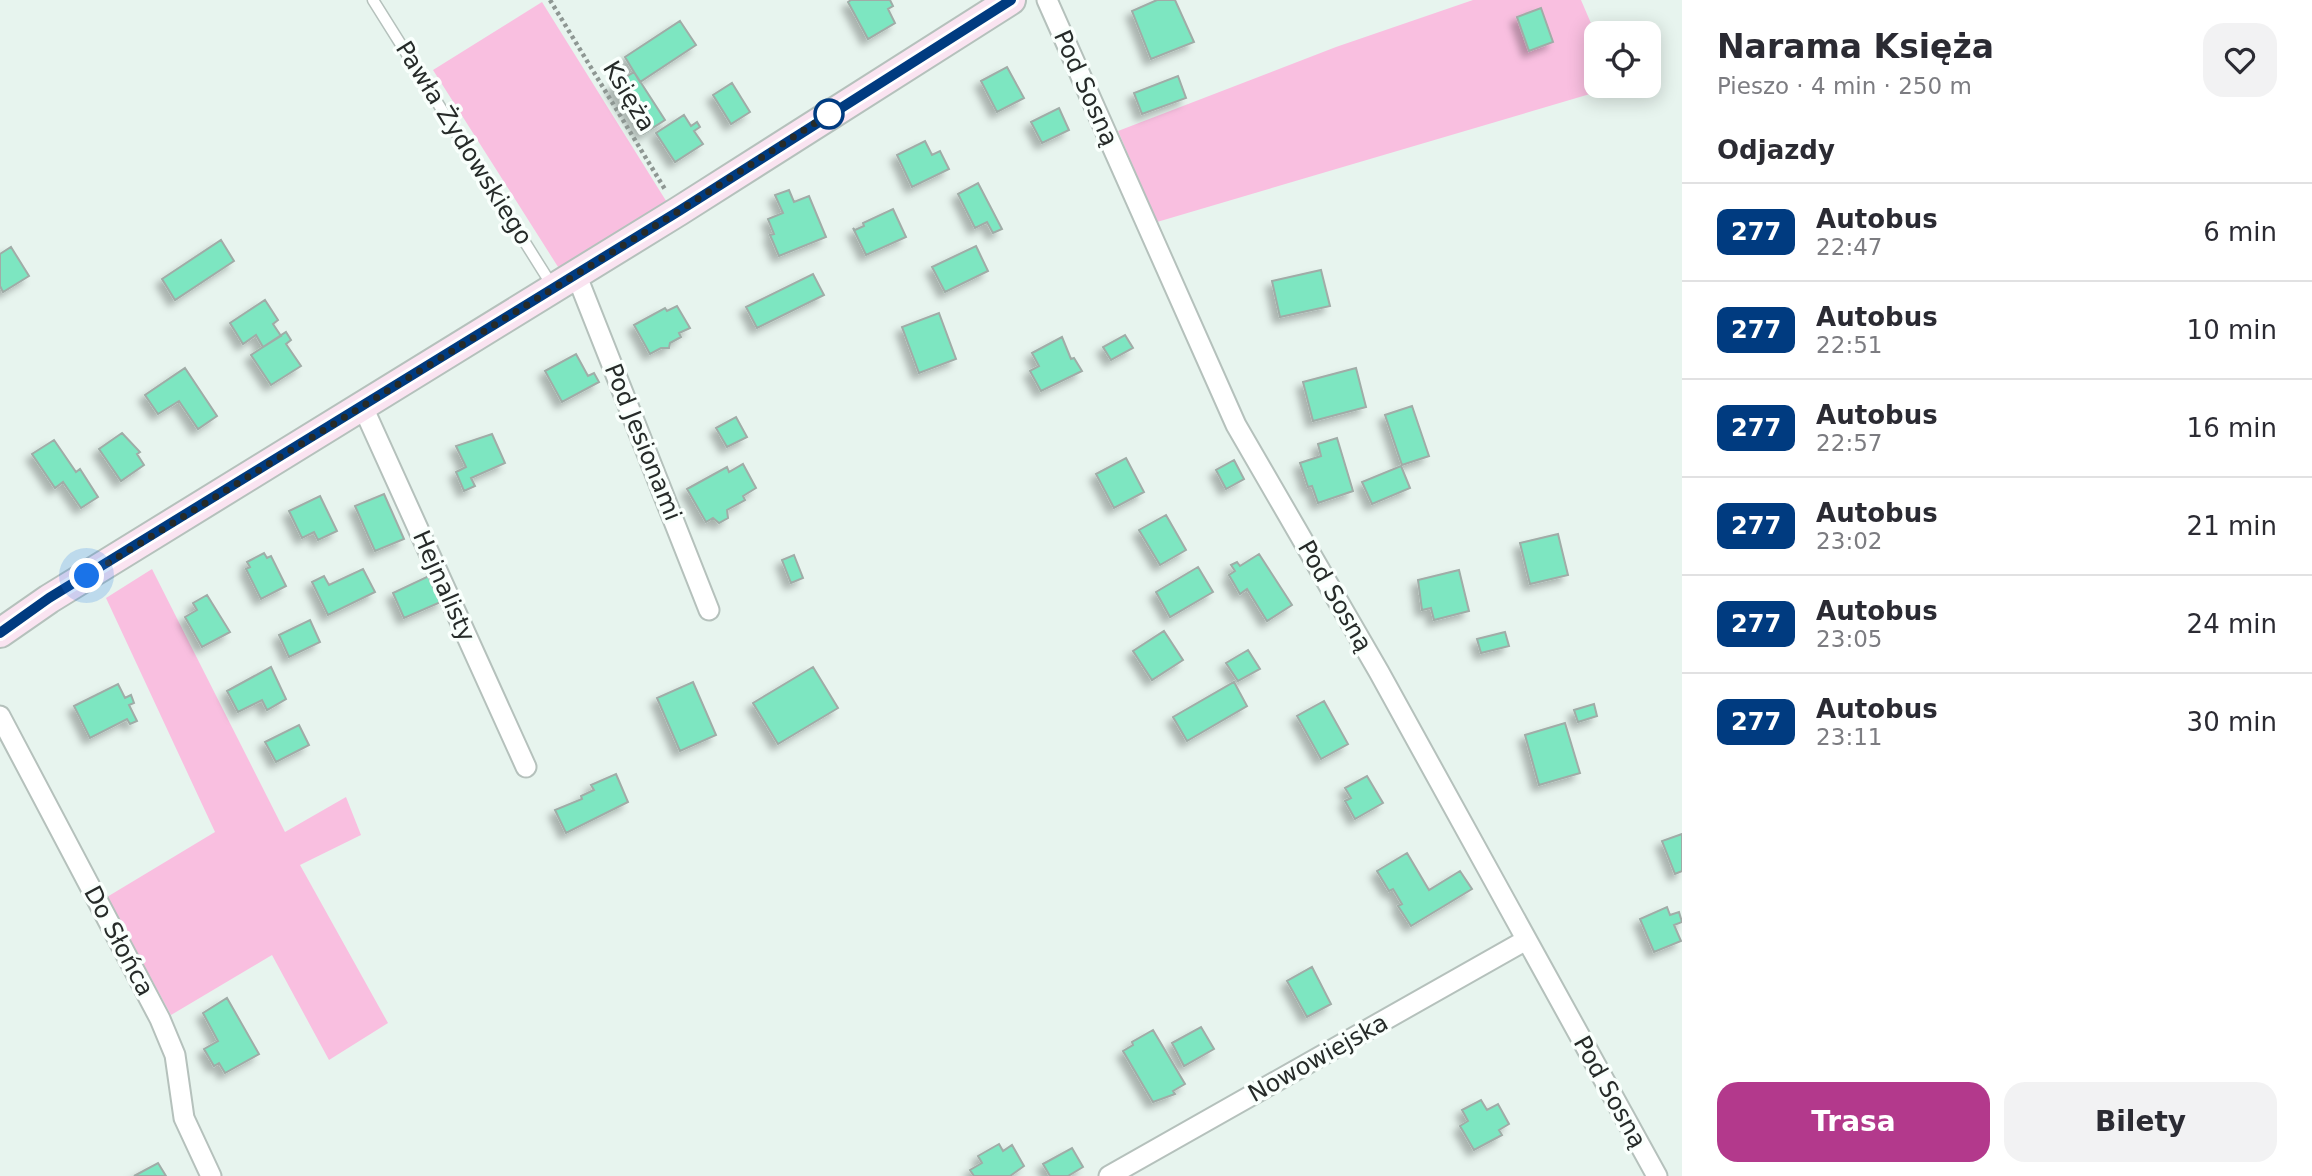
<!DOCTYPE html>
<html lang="pl">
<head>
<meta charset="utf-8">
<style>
  :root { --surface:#fff; --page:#f2f2f3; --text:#2b2b33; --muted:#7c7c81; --line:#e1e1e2; --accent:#b3398c }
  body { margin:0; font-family:"DejaVu Sans",sans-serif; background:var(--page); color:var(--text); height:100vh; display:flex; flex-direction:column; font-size:26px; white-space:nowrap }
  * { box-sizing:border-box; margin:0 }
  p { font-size:23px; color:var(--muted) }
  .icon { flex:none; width:38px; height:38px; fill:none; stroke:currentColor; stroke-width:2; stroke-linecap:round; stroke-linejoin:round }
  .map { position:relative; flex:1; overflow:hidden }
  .panel { display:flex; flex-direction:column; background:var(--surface); width:630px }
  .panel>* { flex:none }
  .badge { padding:0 14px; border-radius:10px; font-size:24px; line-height:46px }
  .buttons { position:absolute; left:1584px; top:21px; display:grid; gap:14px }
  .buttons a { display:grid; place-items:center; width:77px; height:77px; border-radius:14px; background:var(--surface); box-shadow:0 4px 18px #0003; font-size:35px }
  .you { position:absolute; width:35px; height:35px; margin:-18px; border:5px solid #fff; border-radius:50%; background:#1a73e8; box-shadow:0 0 0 10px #1a73e833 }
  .map>.badge { position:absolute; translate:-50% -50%; box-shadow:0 0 0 4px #fff }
  h2 { padding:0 35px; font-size:26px; line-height:63px }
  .round { display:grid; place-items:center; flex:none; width:74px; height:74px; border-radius:21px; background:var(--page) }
  .overview { display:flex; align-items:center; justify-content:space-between; height:119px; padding:0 35px }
  h1 { font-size:33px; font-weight:700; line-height:52px }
  .button { display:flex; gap:14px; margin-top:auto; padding:14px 35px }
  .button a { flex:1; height:80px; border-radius:21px; background:var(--accent); color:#fff; font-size:28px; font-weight:700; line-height:80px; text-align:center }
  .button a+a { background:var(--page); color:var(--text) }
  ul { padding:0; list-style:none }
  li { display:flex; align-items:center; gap:21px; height:98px; padding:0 35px; border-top:2px solid var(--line) }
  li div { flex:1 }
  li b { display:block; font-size:26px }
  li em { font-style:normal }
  li .badge { min-width:77px; font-weight:700; text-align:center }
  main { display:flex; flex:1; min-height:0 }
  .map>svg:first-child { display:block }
  .green { fill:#f9bfe0 }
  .building { fill:#7de6c1; stroke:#a0aca7; stroke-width:2; filter:url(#shadow) }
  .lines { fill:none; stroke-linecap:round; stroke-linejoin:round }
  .lane-casing { stroke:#b5c1bc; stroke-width:13 }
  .street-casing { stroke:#b5c1bc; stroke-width:23 }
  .secondary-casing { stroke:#b5c1bc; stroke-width:32 }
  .path { stroke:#8e9793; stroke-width:4.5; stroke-dasharray:3.5 3.5; stroke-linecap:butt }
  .lane { stroke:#fff; stroke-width:10 }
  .street { stroke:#fff; stroke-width:19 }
  .secondary { stroke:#fae4f1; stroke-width:28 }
  .line-casing { stroke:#fff; stroke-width:16 }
  .line { stroke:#003b80; stroke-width:10 }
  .walk { stroke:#262b29; stroke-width:7; stroke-dasharray:0 12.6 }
  .stop-dot { fill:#fff; stroke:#003b80; stroke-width:3.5 }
  .labels { text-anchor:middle; stroke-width:7; stroke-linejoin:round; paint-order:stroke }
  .street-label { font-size:24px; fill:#262b29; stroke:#f9fffc }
</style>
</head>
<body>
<main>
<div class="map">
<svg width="1682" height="1176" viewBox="0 0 1682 1176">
  <defs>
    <filter id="shadow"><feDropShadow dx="-6" dy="6" stdDeviation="3.5" flood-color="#0004"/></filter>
  </defs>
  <rect width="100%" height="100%" fill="#e7f4ee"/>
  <path class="green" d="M1473,0H1581L1596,35V86H1617L1157,222L1118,131L1336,47Z
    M542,2L668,204L560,270L433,70Z
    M152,569L285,832L346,797L361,835L300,865L388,1023L329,1060L272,955L171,1015L107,897L215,832L106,598Z"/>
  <path class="building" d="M851,0H890L893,6L888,9L895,23L868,39L848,2Z
    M1157,0H1175L1194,42L1151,59L1132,11Z
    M1541,8L1553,42L1529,51L1517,17Z
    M680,21L696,45L640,82L625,57Z
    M1007,67L1024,98L997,112L981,81Z
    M634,72L665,120L643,134L612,86Z
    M1178,76L1186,98L1142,114L1134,93Z
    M732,83L750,112L731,124L713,95Z
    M1059,108L1069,130L1042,143L1031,122Z
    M684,115L691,126L697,122L700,127L694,131L703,144L675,162L656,133Z
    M925,141L932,155L940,151L949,169L912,187L897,155Z
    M978,183L1002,229L993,233L987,222L975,228L958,194Z
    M789,190L794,202L809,196L826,237L779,256L770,235L774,234L768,219L783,213L775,195Z
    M893,209L906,237L866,255L853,228L855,230L864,226L863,223Z
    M221,240L234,261L175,300L162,279Z
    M976,246L988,271L945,292L932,267Z
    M11,247L29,276L3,292L0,286V254Z
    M1321,270L1330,306L1280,317L1272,281Z
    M813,274L824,295L757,328L746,307Z
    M265,300L278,320L273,324L281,336L263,347L256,335L243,344L230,323Z
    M677,306L690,328L679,333L681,337L670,343L669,348H661L650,354L634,325L665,308L667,311Z
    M939,313L956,359L919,373L902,327Z
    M286,332L291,340L286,344L301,366L271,385L251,355Z
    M1125,335L1133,348L1111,360L1103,347Z
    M1062,337L1071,359L1074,358L1082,371L1041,391L1030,371L1039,366L1032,353Z
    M576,354L588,376L594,373L599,382L562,402L545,371Z
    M185,368L217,416L198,429L179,401L158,414L145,395Z
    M1356,368L1366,407L1313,421L1303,382Z
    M1412,406L1429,456L1402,465L1385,415Z
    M736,417L747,437L727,447L716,428Z
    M122,433L140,452L137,454L144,465L121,481L99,449Z
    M492,434L505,463L471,478L475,486L464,491L456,472L466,467L456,446Z
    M1337,438L1353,491L1318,503L1312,486L1308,487L1300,463L1321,456L1318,444Z
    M54,440L76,472L80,469L98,497L81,508L63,482L55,488L32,454Z
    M1126,458L1144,492L1114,508L1096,474Z
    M1234,460L1244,479L1226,489L1216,470Z
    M743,464L756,488L743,496L745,500L727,510L728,518L719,523L713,518L706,522L687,489L727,467L729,472Z
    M1401,466L1410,488L1372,504L1362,482Z
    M384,494L404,539L375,551L355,506Z
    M320,496L337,531L318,540L314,532L302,538L289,511Z
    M1166,515L1186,550L1160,565L1139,530Z
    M1558,534L1568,575L1530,584L1520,543Z
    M264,553L267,558L271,556L286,586L261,599L246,569L250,567L247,562Z
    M1259,554L1292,605L1267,621L1247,589L1240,594L1229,575L1235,571L1231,565L1237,562L1240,566Z
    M794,555L803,578L791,583L782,560Z
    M1198,567L1213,592L1170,617L1156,592Z
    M363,569L375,592L328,615L312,582L324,576L329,585Z
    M1459,570L1469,611L1434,620L1431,608L1422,610L1418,580Z
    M431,575L443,601L404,618L393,593Z
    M207,595L230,632L202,647L185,617L197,610L193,603Z
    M310,620L320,642L289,657L279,635Z
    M1164,631L1183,660L1152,680L1133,651Z
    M1505,632L1509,646L1481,653L1477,639Z
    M1248,650L1260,669L1238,681L1226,663Z
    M271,667L286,699L267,710L262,700L238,712L227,691Z
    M813,667L838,708L778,744L753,703Z
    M693,682L716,735L680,751L657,698Z
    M1234,682L1247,706L1187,741L1173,717Z
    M118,684L125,698L131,695L134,703L129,705L137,721L130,724L127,719L90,738L74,706Z
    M1324,701L1348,744L1321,759L1297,716Z
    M1594,704L1597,716L1578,722L1574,710Z
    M1565,723L1580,773L1539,785L1525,735Z
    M299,725L309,745L276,762L265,742Z
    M616,774L628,802L566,833L555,810L582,799L581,796L594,790L591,785Z
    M1367,776L1383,803L1355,819L1345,801L1351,798L1345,788Z
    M1682,834V871L1675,874L1662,841Z
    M1407,853L1429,890L1460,871L1472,889L1411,926L1398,906L1402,904L1393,889L1389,891L1377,871Z
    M1667,907L1670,915L1679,912L1682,922L1674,925L1681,941L1654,952L1640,919Z
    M1312,967L1331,1004L1307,1017L1287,981Z
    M227,998L259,1054L225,1073L219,1063L214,1066L204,1049L218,1041L203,1013Z
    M1201,1027L1214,1049L1184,1066L1172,1043Z
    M1153,1030L1185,1084L1173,1091L1175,1094L1153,1102L1123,1051L1133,1045L1132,1042Z
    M1481,1100L1487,1110L1498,1104L1509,1124L1499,1130L1502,1135L1474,1150L1460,1126L1468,1121L1462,1110Z
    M999,1144L1003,1151L1012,1145L1024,1166L1010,1176H974L970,1170L982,1163L978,1156Z
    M1072,1148L1083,1167L1068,1176H1050L1043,1164Z
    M158,1163L166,1176H134Z"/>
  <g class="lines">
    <defs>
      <path id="lane" d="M373,0L553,287"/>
      <path id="street" d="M1047,0L1236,425L1379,672L1657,1176
        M576,274L709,610
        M362,405L526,767
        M0,716L160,1019L175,1055L184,1118L211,1176
        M1109,1176L1526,940"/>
      <path id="secondary" d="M0,633L49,599L679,211L1011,0"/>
    </defs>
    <use href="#lane" class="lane-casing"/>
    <use href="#street" class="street-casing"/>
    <use href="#secondary" class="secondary-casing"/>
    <path class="path" d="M550,0L666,191"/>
    <use href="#lane" class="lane"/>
    <use href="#street" class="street"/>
    <use href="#secondary" class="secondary"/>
  </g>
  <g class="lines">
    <defs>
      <path id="line" d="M0,633L49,598L679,211L1011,0"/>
    </defs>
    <use href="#line" class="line-casing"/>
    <use href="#line" class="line"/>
    <path class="walk" d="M87,576L679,211L829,114"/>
  </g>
  <circle class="stop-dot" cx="829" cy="114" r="14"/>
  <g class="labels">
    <g class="street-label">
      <text transform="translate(1086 88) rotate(66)" y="8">Pod Sosną</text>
      <text transform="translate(629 96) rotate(59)" y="8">Księża</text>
      <text transform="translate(464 143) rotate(58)" y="8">Pawła Żydowskiego</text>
      <text transform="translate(643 442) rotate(68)" y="8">Pod Jesionami</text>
      <text transform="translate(444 586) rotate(66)" y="8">Hejnalisty</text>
      <text transform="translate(1335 596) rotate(60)" y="8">Pod Sosną</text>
      <text transform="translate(119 941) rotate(62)" y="8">Do Słońca</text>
      <text transform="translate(1318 1058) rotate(-29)" y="8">Nowowiejska</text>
      <text transform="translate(1610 1092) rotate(61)" y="8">Pod Sosną</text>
    </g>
  </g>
</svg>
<div class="buttons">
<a><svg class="icon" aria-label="locate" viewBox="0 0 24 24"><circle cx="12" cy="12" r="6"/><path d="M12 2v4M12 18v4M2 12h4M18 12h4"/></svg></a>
</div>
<div class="you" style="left:87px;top:576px"></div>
</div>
<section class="panel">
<div class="overview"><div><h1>Narama Księża</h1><p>Pieszo · 4 min · 250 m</p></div><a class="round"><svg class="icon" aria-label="heart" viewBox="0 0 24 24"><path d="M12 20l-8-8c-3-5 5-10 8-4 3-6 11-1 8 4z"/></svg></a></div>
<h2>Odjazdy</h2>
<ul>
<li><span class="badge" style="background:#003b80;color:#fff">277</span><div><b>Autobus</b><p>22:47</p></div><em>6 min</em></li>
<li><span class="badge" style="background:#003b80;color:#fff">277</span><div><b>Autobus</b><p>22:51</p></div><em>10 min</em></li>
<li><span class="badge" style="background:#003b80;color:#fff">277</span><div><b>Autobus</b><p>22:57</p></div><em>16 min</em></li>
<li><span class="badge" style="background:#003b80;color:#fff">277</span><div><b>Autobus</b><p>23:02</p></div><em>21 min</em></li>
<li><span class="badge" style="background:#003b80;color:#fff">277</span><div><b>Autobus</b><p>23:05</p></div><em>24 min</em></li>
<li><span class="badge" style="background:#003b80;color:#fff">277</span><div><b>Autobus</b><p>23:11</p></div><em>30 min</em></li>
</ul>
<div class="button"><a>Trasa</a><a>Bilety</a></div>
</section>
</main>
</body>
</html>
